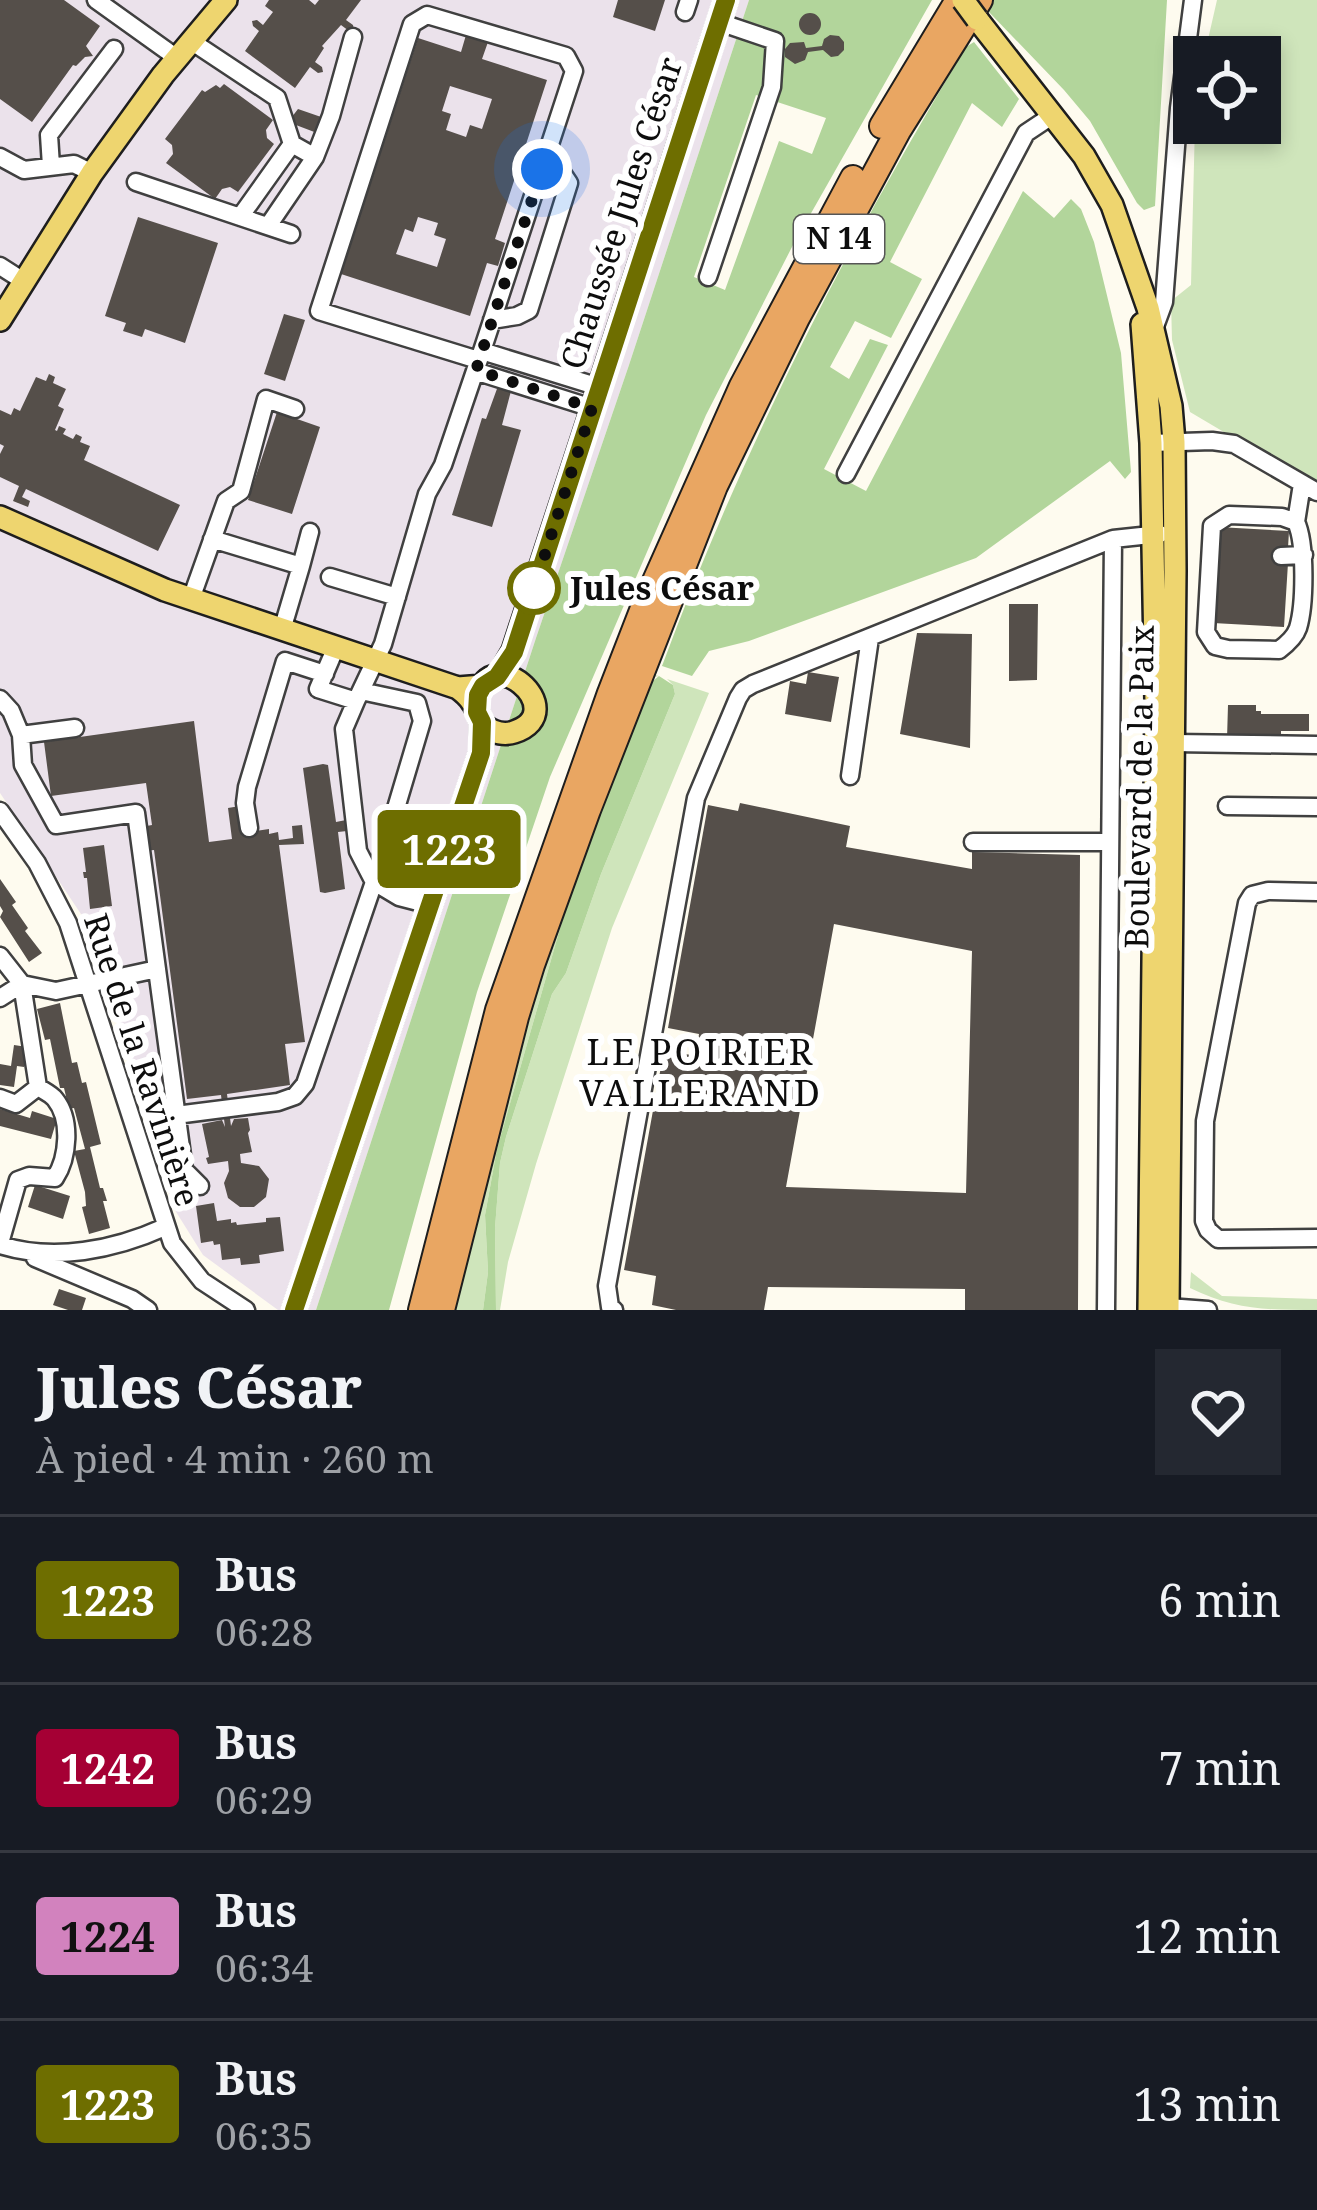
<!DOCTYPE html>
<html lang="fr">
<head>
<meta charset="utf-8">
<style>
  :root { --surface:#171b24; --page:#242831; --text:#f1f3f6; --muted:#9ea1a6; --line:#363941 }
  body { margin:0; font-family:"Noto Serif",serif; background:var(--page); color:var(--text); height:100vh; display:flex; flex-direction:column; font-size:45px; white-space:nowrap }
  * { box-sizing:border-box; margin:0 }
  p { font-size:39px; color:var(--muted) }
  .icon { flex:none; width:66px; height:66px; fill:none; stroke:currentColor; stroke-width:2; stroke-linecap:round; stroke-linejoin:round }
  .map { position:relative; height:1310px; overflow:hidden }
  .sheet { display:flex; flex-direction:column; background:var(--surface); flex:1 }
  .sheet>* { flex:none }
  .badge { padding:0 24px; border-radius:9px; font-size:42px; line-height:78px }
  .fabs { position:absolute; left:1173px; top:36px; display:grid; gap:24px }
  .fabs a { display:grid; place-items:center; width:108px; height:108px; border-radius:0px; background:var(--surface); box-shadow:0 6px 18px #0003; font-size:60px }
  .you { position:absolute; width:60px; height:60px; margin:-30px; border:9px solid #fff; border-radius:50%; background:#1a73e8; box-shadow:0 0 0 18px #1a73e833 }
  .map>.badge { position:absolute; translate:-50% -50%; box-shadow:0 0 0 6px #fff }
  .round { display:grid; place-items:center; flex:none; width:126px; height:126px; border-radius:0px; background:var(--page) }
  .overview { display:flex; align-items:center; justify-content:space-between; height:204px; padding:0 36px }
  h1 { font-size:57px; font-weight:800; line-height:90px }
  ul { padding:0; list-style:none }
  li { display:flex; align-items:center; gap:36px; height:168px; padding:0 36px; border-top:3px solid var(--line) }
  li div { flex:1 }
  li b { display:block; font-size:45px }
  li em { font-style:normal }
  li .badge { min-width:132px; font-weight:700; text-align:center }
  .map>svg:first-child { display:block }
  .industrial { fill:#ebe2eb }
  .green { fill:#cfe5bb }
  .forest { fill:#b2d59b; fill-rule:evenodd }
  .building { fill:#554f4a; fill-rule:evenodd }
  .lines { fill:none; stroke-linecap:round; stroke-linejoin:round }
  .minor-casing { stroke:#404040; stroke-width:21 }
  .major-casing { stroke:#1e1e1e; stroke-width:26 }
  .highway-casing { stroke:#1e1e1e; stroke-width:28 }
  .minor { stroke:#fff; stroke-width:16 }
  .major { stroke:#eed56f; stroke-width:21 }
  .highway { stroke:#e9a662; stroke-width:24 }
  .major-bridge-casing { stroke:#1e1e1e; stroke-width:26; stroke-linecap:butt }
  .major-bridge { stroke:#eed56f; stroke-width:21 }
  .line-casing { stroke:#fff; stroke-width:27 }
  .line { stroke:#6e6e00; stroke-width:18 }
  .walk { stroke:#0d0d0d; stroke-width:12; stroke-dasharray:0 21.6 }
  .stop-dot { fill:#fff; stroke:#6e6e00; stroke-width:6 }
  .labels { text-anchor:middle; stroke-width:12; stroke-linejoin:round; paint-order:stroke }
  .shield { fill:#fff; stroke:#565656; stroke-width:3 }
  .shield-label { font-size:30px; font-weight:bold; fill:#0d0d0d }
  .street-label { font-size:33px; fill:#0d0d0d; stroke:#fff }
  .stop-label { font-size:33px; font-weight:bold; fill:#0d0d0d; stroke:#fff; text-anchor:start }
  .neighbourhood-label { font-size:36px; letter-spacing:3px; fill:#0d0d0d; stroke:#fff }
</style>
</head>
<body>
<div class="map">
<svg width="1317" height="1310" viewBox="0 0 1317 1310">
  <rect width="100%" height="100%" fill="#fefbef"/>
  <path class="industrial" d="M0,0H749L629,365L536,638L316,1310H278L203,1255L173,1207L89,926L0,793Z"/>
  <path class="green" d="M1217,0H1317V487L1190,412L1172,340L1171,301L1191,285L1195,123H1260V57H1204Z
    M647,673L659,676L654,677L561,925L497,1149L485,1215L488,1272L483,1310H454C465,1260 474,1208 488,1159C531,994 589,834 647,673Z
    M667,679L709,693L612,928L536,1164L508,1262L500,1310H496L495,1228L500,1163L506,1137L552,994L566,973L601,874L675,694L673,685Z
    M1191,1272L1222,1296L1317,1299V1310C1266,1310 1235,1310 1190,1288Z"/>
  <path class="forest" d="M749,0H932L793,245L706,415L550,777L477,992L389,1310H316L536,638L629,365ZM756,95L826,118L812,154L779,141L725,290L694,277Z
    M994,0H1167L1155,206L1144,210L1137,203L1090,121L1064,90L988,11Z
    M974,42L1019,99L1002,127L972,103L890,262L922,279L891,338L855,321L830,367L849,379L870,339L888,345L824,469L866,491L1023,191L1054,218L1071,199L1081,209L1094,242L1121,353L1131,472L1125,479L1110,461L976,558L749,641L709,651L692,676L662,666C742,450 847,244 966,47Z
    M659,676L673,685L675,694L601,874L566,973L552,994L506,1137L500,1163L495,1228L496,1310H483L488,1272L485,1215L497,1149L561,925L584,853L648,685Z"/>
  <path class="building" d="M0,0H64L100,26L86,46L93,56L85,57L76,66L73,65L32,122L0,99Z
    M269,0H309L315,5L319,0H361L346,20L353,25L354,31H349L341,25L322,46L324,48L315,62L322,67L323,72L318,73L310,67L295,88L245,51L259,31L253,26L252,21L257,20L263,25L273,12L265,6Z
    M618,0H665L655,31L613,17Z
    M799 24a11 11 0 1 1 22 0a11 11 0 1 1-22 0Z
    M466,35L488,42L482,59L547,80L495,239L505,243L498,266L487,263L470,316L341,274L418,38L461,52ZM450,86L492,99L482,129L470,125L466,137L446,130L451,114L442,111ZM418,217L438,223L434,235L446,239L437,267L396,254L405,229L413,232Z
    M830,35L839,36L844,42V50L838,56L831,57L823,50L808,52L805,60L795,64L785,57V49L790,43L804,42L806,48L822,46L824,39Z
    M224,84L273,120L266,130L267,138L274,144L238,192L230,187L222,189L215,199L166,163L173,154L172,145L165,139L202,90L205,92L216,85L220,88Z
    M298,109L324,118L317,133L288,122Z
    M138,217L218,243L185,343L145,329L142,337L123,331L126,323L105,316Z
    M284,314L305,320L285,381L264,374Z
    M49,374L55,377L53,383L66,389L58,406L64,409L55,430L57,431L59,426L66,429L63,434L73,439L76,434L82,437L80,442L90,446L84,460L180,505L158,551L26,489L22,497L30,501L28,507L13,501L19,486L0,477V454L4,446L0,444V410L11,415L14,408L20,411L36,377L46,381Z
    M498,386L511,391L502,425L521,430L492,527L452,515L482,418L486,419Z
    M277,412L320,427L292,514L248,500Z
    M1218,527L1289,531L1288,548L1278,547L1277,563H1288L1284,627L1213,623Z
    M1009,604H1038L1037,680L1009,681Z
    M917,633L972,634L970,748L900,734Z
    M808,672L839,677L831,722L785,714L790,681L806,684Z
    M1228,705H1256V711H1261V714H1309V731H1281V738L1227,739Z
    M194,721L209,842L232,839L228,808L240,806L243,833L269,829V834L278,832L279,840L293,838L292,826L302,825L304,844L279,845L305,1042L285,1044L290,1085L227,1094L231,1126L234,1119L248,1118L250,1130L248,1133L252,1152L240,1154L241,1163L259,1166L269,1179L266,1197L254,1207H240L228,1198L224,1183L229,1171L228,1161L208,1164L206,1158L209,1157L202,1124L222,1120L225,1127L221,1095L187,1099L154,850L144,851L141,827L152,825L146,783L51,796L44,742Z
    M323,764L328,765L336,822L346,820L347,831L338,832L345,889L325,893L320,892L303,768Z
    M740,803L850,826L846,847L972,869V852L1080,855L1078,1310H965V1289L768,1287L764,1310H676L652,1305L656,1276L624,1270L664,1050L696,1056L699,1034L668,1028L708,805L738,811ZM834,924L972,951L966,1193L786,1187Z
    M104,845L112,906L90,909L87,878H84L83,872H86L83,848Z
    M0,879L16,902L12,905L28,928L25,931L42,953L29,962L0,917L3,911L0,906Z
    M60,1003L72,1063L77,1062L82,1083L86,1082L101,1144L90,1147L100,1188H103L107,1201H103L110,1228L89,1234L82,1207L86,1206L85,1192L74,1151L85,1149L74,1108L69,1109L64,1088H60L50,1039L45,1040L37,1009Z
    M14,1045L27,1047L24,1067L17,1066L14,1087L0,1085V1064L11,1066Z
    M0,1109L30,1118L32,1111L57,1119L51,1139L0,1126Z
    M35,1185L70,1196L63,1219L28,1207Z
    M214,1203L217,1221L231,1219V1223L236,1222L237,1225L266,1222V1218L280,1217L284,1251L259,1255L260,1263L241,1265L240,1258L222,1260L220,1244L214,1245L213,1241L201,1243L196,1206Z
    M59,1289L86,1298L82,1310H68L53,1305Z"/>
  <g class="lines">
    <defs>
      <path id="minor" d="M96,0L177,58
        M685,12L689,0
        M191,41L277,98L292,144
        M0,157L24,170L74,164L92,173
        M315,157L331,116L353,37
        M51,166L49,135L114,49
        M136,182L291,234
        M240,217L292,144L315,157L268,226
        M0,266L25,282
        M708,277L772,87L775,41L719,22
        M492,320L517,316L529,310L569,183L563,174L542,169
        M1153,332L1164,302L1179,108L1193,0
        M478,360L319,311L412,24L427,15L566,56L574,71L482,351
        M592,408L475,371L482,351L599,387
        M1151,443L1212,441L1234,444L1317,492
        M846,474L1026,133L1053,115
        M1229,515L1282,517L1296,522C1306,543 1305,605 1298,628C1295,637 1287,644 1279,650L1228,649L1215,646L1206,632L1212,526Z
        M1296,522L1302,484
        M212,539L301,566L282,630
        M1113,539L1160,534
        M1281,556L1304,555
        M301,566L310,532
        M330,577L397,597
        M191,599L226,501L241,491L266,399L295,409
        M336,647L318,689L356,701L383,644L427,494L443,465L475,371
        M0,699L11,711L21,735
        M356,701L344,729L358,851L374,882L399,897L430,905
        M75,728L21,735L23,765L56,825L136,813L184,1170L200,1186
        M1173,743L1317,745
        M850,776L870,638
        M1227,806L1317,807
        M0,811L37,863L68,923L172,1243L202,1281L246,1310
        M249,828L245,803L247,787L285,661L325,674
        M973,842H1110
        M1317,892L1268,891L1252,895L1247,903L1205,1121L1204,1221L1208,1230L1218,1239L1317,1238
        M0,956L22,984L56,991L157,969
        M0,998L22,984
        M0,1098L16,1104L38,1087
        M176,1115L278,1102L295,1096L305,1084L374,882L422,721L417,703L361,691
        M0,1243L18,1180L29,1176L55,1178C68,1158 72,1120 55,1099C51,1094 44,1091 38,1087L22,984
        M0,1245C54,1262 114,1250 165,1227
        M35,1258L132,1299L148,1310
        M1168,1307L1208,1310
        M614,1310L610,1307L607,1286L696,798L738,698L743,690L753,684L1113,539L1106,1310"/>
      <path id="major" d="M977,19L1084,156L1112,205L1148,308L1171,406L1174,442L1175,571L1168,1310
        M0,320L92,173L163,75L226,0
        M1142,324L1151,443L1156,702L1149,1310
        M0,517L165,590L458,688L483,686
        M498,677L513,651L726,0
        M458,688C462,691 469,697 472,702C478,709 478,720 486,727C494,733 505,735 514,732C575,712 485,632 476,706
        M294,1310L481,753L482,722"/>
      <path id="highway" d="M882,126L958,0
        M421,1310L498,1010L610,693L643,608L742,386L853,178
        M442,1310L516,1017L532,965L588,810L715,486L797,318L898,131L980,0"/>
    </defs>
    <use href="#minor" class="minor-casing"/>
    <use href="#major" class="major-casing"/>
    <use href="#highway" class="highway-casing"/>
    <use href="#minor" class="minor"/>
    <use href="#major" class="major"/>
    <use href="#highway" class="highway"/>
    <defs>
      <path id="major-bridge" d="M963,0L977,19"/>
    </defs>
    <use href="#major-bridge" class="major-bridge-casing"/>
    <use href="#major-bridge" class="major-bridge"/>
  </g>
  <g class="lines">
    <defs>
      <path id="line" d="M294,1310L481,753L482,722L477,712L478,695L483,686L497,677L514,652L726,0"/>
    </defs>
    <use href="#line" class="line-casing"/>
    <use href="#line" class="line"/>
    <path class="walk" d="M534,588L533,592L592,408L476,370L542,169"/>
  </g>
  <circle class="stop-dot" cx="534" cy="588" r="24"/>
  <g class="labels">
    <rect class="shield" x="794" y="215" width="90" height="48" rx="9"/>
    <g class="shield-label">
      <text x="839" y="249">N 14</text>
    </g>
    <g class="street-label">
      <text transform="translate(621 213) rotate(-72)" y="12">Chaussée Jules César</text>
      <text transform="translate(1139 787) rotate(-89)" y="12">Boulevard de la Paix</text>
      <text transform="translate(142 1060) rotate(72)" y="12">Rue de la Ravinière</text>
    </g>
    <g class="stop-label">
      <text x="570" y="600">Jules César</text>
    </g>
    <g class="neighbourhood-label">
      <text x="701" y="1065">LE POIRIER<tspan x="701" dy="41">VALLERAND</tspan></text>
    </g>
  </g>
</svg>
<div class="fabs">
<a><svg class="icon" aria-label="locate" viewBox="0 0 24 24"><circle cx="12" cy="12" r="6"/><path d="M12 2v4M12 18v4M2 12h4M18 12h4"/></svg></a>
</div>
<div class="you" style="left:542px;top:169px"></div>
<b class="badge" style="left:449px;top:849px;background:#6e6e00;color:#fff">1223</b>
</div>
<section class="sheet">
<div class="overview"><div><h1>Jules César</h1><p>À pied · 4 min · 260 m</p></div><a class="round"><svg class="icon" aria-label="heart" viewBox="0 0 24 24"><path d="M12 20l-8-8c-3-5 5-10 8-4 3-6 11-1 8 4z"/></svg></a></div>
<ul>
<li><span class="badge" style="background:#6e6e00;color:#fff">1223</span><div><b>Bus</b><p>06:28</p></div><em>6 min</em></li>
<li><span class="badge" style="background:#a50034;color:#fff">1242</span><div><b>Bus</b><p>06:29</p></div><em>7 min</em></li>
<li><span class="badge" style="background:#d282be;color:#111">1224</span><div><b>Bus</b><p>06:34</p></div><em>12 min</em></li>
<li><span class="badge" style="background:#6e6e00;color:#fff">1223</span><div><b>Bus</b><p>06:35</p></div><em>13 min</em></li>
</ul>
</section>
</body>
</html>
